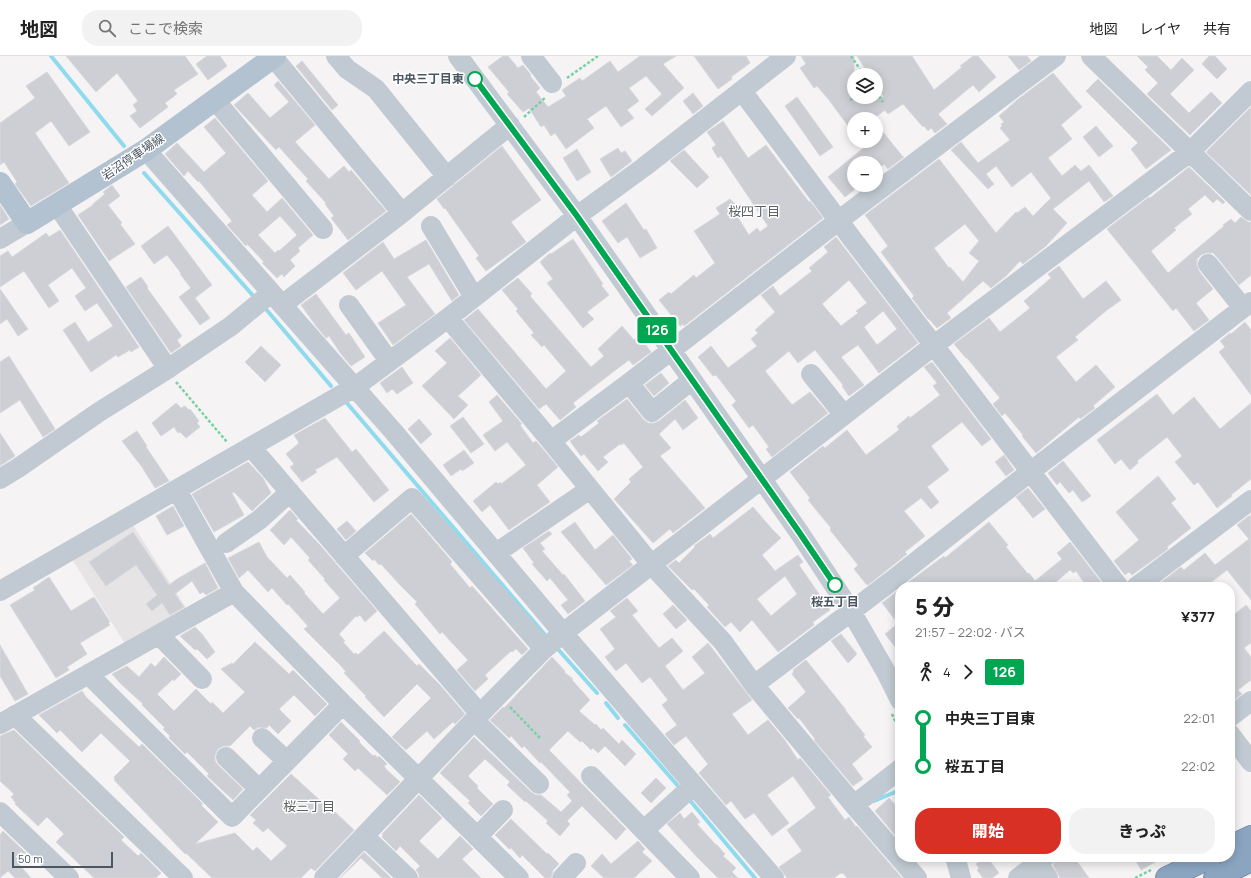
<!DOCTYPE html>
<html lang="ja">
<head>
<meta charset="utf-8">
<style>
  :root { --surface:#fff; --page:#f2f2f2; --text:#222; --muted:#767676; --line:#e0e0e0; --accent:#d93025 }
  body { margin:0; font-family:Manrope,"Noto Sans JP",sans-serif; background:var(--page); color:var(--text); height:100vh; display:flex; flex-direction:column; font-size:15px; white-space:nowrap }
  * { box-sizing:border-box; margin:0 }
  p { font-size:13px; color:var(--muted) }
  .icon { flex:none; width:22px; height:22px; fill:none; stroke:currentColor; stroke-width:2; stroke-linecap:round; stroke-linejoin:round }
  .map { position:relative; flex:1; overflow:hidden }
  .drawer { position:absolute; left:895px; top:526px; width:340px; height:280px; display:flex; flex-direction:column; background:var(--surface); border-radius:16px; box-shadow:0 2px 10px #0003 }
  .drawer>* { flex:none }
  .badge { padding:0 8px; border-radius:3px; font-size:14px; line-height:26px }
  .controls { position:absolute; left:847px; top:12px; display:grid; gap:8px }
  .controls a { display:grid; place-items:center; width:36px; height:36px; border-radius:50%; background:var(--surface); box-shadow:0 2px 10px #0003; font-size:20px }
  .scale { position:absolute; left:12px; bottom:10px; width:101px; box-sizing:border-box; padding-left:4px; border:2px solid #4a5661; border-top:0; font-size:11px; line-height:14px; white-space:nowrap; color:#4a5661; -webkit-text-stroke:3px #fff; paint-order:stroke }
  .map>.badge { position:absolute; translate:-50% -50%; box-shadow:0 0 0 2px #fff }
  .legs { display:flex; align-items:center; gap:6px; height:44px; padding:0 20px; font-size:13px }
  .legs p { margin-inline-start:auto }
  .headline { display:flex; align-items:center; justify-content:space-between; height:68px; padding:0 20px }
  h1 { font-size:22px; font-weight:800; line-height:30px }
  .action { display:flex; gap:8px; margin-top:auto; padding:8px 20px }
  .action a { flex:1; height:46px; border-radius:16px; background:var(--accent); color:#fff; font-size:16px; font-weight:800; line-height:46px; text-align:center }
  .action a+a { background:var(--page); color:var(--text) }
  ul { padding:0 20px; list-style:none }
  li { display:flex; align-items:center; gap:14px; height:48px; font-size:15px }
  li i { display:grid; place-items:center; width:6px; height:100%; margin:0 5px; background:currentColor }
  li i::after { content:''; width:10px; height:10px; margin:-5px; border:3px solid; border-radius:50%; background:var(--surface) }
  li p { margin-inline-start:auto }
  li:first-child i { background:linear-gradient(#0000 50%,currentColor 0) }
  li:last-child i { background:linear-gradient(currentColor 50%,#0000 0) }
  header { display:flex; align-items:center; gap:24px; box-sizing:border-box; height:56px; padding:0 20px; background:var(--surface); border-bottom:1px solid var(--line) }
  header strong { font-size:19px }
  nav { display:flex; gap:22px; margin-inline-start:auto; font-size:14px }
  .search { width:280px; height:36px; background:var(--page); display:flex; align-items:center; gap:10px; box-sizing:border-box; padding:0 14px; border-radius:16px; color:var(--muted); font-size:15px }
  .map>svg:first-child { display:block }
  .education { fill:#e6e4e5 }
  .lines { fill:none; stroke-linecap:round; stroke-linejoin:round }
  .stream { stroke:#90daee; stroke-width:4 }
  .building { fill:#cdcfd5; stroke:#d7d9de; fill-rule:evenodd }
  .highway-casing { stroke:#7690ad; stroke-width:24 }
  .path { stroke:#7ad0a6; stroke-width:2.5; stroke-dasharray:3 2; stroke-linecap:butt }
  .minor { stroke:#c1cad2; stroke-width:20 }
  .major { stroke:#b3c2d1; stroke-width:22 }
  .highway { stroke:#8ba5c1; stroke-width:22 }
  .line-1-casing { stroke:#fff; stroke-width:9 }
  .line-1 { stroke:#00a651; stroke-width:6 }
  .stop-1-dot { fill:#fff; stroke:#00a651; stroke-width:2 }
  .labels { text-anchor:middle; stroke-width:3; stroke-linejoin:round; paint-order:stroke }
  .stop-label { font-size:12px; font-weight:bold; fill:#4a5661; stroke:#fff; text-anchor:end }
  .street-label { font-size:12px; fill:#4a5661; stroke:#fff }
  .neighbourhood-label { font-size:13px; fill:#5f6368; stroke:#fff }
</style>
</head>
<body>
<header>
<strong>地図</strong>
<div class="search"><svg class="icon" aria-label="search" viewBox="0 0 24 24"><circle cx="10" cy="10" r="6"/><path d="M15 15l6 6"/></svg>ここで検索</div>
<nav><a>地図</a><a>レイヤ</a><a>共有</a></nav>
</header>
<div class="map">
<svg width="1251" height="822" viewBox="0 0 1251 822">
  <rect width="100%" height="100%" fill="#f5f3f3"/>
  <path class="education" d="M133,469L188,555L127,591L72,503Z"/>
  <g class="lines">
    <path class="stream" d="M51,0L124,90
      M144,117L256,243
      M265,252L331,330
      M346,346L546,580
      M556,591L597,637
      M606,647L618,662
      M625,669L679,731
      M688,742L755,822
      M874,745L900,734"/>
  </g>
  <path class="building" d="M66,0H185L198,18L174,34L177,38L165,47L168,51L140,72L130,60L137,55L133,49L138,45L117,17L96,36Z
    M207,0H220L227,10L208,24L196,8Z
    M503,0H508L518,12L523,9L531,19L530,20L540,32L536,36L548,51L566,40L562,34L580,22L582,25L610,5L618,16L640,0H676L663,8L684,32L652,60L645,53L662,38L646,20L629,32L639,45L627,54L634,62L621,71L606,50L587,63L594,72L566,93L555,77L551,80L544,69L541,71L529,52L523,56L507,38L509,36L488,11Z
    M694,0H746L750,7L731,21L732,23L718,33Z
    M801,0H854V41H884L876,29V19H869L857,0H912L934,34L962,11L960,10L973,0H978L996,21L979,36L973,29L938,58L947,68L935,77L931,72L928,75L924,70L923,71L903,48L888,58L885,54L873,63H854V78L829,44L817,30L814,32L800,12L806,8Z
    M1008,0H1027L1031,5L1019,14Z
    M1137,0H1157L1171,14L1182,2L1194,14L1170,38L1189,57L1211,36L1222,47L1190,79L1147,38L1158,27L1145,14L1148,11Z
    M1209,0H1215L1227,13L1217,23L1202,8Z
    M302,5L338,49L332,54L296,10Z
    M47,16L90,76L69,90L51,65L35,77L69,127L31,150L15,128L17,126L4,106L0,109V67L35,42L26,30Z
    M1053,17L1082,51L1061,69L1072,83L1048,102L1062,120L1075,109L1081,115L1089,109L1113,140L1104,146L1089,125L1053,153L1067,167L1046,190L1023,208L1020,205L1006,220L991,232L983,225L947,257L951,262L937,272L929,263H928L912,242L914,240L881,196L888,190L865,159L939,103L996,177L1016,156L1017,157L1025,151L1033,160L1051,142L1031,116L1012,131L996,110L986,118L994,128L988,133L951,94L961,86L978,107L1010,84L1000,72L1002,70L1001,68L1004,66L999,60L1017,44ZM965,168L979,185L969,197L979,205L963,226L950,211L949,212L934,192Z
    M1098,23L1171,94L1146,113L1131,93L1138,87L1086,35Z
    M278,25L315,69L295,86L329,123L344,110L349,116L351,114L386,155L348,184L331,162L334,160L325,148L326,147L306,125L308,123L279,91L276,94L234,49L248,37L270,62L289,46L274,29Z
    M693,37L703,50L693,58L683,45Z
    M797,41L833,91L820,100L785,50Z
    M1251,51V139L1206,96Z
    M215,62L268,125L252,139L267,156L282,142L313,179L298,192L300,195L290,204L295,210L284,221L282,218L277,222L262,207L264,206L247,188L246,190L227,169L232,165L199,125L198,126L188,115L184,120L165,98L177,87L204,116L226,97L204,71ZM280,160L297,179L279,195L278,194L275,197L258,179Z
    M723,65L748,102L766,89L809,146L810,145L823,162L684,270L683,268L680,270L659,244L669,236L671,238L694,219L696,222L715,207L694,175L720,158L716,152L730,143L743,156L737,160L749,179L757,172L760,176L768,170L721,100L718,102L712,92L716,89L707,76Z
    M1096,70L1113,90L1099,101L1083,81Z
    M883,76L903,101H904L888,113L884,108L876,115V107H854V134L845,141L828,121L872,85H876V82Z
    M502,90L541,144L511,166L526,186L486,215L476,202L479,200L445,152L444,153L437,143Z
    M618,92L621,97L625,95L632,105L611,121L600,103Z
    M577,93L591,116L577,125L563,102Z
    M684,94L709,121L697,132L670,105Z
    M1189,111L1225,146L1223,148L1217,143L1213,147L1205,139L1188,153L1192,158L1174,172L1176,174L1151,195L1168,217L1224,170L1223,169L1231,163L1235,167L1241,161L1248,166H1251V219L1239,229L1217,201L1213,197H1206L1201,199L1197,203V209L1199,215L1213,233L1196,247L1209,264L1194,275L1176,252L1173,255L1107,173L1149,141L1150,142Z
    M112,129L120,140L108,149L122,167L120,168L135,188L109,205L78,159L93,149V148L105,138L103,136Z
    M626,147L644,174L646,173L657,192L640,202L627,181L618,187L602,165Z
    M0,149L9,163L0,169Z
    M168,170L212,229L195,242L210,262L200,269L179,241L191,232L180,218L181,217L167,199L154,208L141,190Z
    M60,174L139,291L131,296L130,294L118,301L116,299L91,316L63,274L75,266L88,286L113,270L97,247L85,255L75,240L86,232L72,212L48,229L59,245L49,252L24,215L0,231V200L8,195L12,201L46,177L49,181Z
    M836,181L918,287L879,317L858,289L841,301L864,329L849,340L842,330L843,329L815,294L798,307L789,295L765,315L792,349L810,336L828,357L772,401L766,393L769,391L753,369L749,372L732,349L736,345L716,319L713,320L698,301L711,290L728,312L757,290L751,283L758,277L755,274L775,256L761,239L773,230L780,240L812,215L809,212L828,196L824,191ZM849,224L867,247L856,255L858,257L841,270L822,248ZM883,255L897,273L877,289L864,271Z
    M573,183L603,228L601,229L609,239L587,256L594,263L583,272L547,227L553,223L540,206L550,197L551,198Z
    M426,184L459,239L452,245L429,208L407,221L435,258L393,289L378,267L406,249L382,215L356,234L343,217L383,186L394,203Z
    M1059,210L1083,243L1106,225L1121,244L1107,254L1075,281L1078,284L1056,301L1076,326L1096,309L1115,331L1093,350L1095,352L1080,363L1079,361L1036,397L1022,380L1023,379L1005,357L1002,360L993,348L1000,342L967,302H966L954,288L989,262L1000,276L1030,252L1024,245L1051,222L1048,218Z
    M141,221L148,231L147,232L182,280L177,284L181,290L171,297L126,231Z
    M518,222L532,238L530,240L591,311L604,300L598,293L622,270L634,284L639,280L651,296L633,309L629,304L605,322L573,347L576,351L560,364L546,348L539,353L464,264L478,253L546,333L566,315L544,289L542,291L531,279L534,277L516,255L518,253L502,234Z
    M0,233L28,273L18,280L7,263L0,268Z
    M316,238L346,279L349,277L365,301L351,310L341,298L329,280L326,282L316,270L301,249Z
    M1245,266L1251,274V339L1219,296L1225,291L1220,285L1230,277L1231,278Z
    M450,282L481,319L458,340L468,349L454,363L422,330L447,307L435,295Z
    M261,290L281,309L265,326L245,306Z
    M9,300L55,373L43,381L20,344L0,357V306Z
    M932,306L991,383L982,390L962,366L931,390L949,414L927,431L939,446L931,453L921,442L904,455L925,480L905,496L907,498L868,529L866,528L854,513L858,509L830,474L831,472L808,444L810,442L790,416L823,390L825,392L847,374L866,399L899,374L897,370L909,360L910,362L940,339L933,330L937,327L924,311Z
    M402,311L413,327L397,338L392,333L387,337L380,327Z
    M661,317L669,327L654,340L645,329Z
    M1157,338L1173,359L1194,341L1220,373L1251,347V423L1231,439L1232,440L1217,452L1198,426L1194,429L1175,406L1182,400L1167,381L1137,405L1138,407L1130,414L1121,403L1115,408L1097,384Z
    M497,339L522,368L520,369L533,387L536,385L558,411L537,429L550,446L509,474L490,449L482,456L473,445L496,426L498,428L500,426L501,428L526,409L507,386L495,395L483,379L503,365L489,346Z
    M627,343L643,363L648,367H654L659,365L685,344L698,362L683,374L675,363L659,378L671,392L660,400L705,452L673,477L670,473L653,487L614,443L631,426L629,423L643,411L624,387L621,389L620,388L603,401L608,406L598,415L584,398L581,400L570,385L579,379L581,381L599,367L597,365Z
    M176,347L181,352L185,350L189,354L190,353L199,365L197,367L200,371L186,382L180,376L178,377L174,371L161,380L152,367Z
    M463,361L484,388L471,397L450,370Z
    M325,362L352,396L356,393L389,434L374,446L337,401L315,414L317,416L302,426L290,411L294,408L286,398L299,387L294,379Z
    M419,363L432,378L421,388L408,373Z
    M137,375L147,390L146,391L169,425L155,432L142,411L122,385Z
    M0,377L15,400L0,410Z
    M464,394L474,407L462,415L461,413L451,420L443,409Z
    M1004,399L1014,414L1006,420L995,406Z
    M1063,405L1091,440L1082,446L1073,434L1069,437L1060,426L1057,429L1048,417Z
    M248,406L263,422L271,437L252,455L234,436L232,437L244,459L214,476L192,438Z
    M1158,420L1176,443L1171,447L1191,472L1167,491L1168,493L1132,519L1129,516L1125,519L1114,505L1139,484L1116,456Z
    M1028,432L1045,453L1033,462L1016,441Z
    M173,450L184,470L167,479L156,460Z
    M753,451L772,473L781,482L762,499L775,515L798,499L803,506L799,509L830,554L813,566L814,569L778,596L752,564L740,576L731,566L725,571L707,551L709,549L694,533L692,534L668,510L676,504L679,507L695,491L694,490L710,478L713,482ZM785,520L797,538L771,560L757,543Z
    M290,454L298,463L296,464L319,488L377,555L365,566L360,559L357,561L356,560L339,578L345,585L343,586L354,598L356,597L358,599L384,575L417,610L419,608L440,629L465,658L455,668L453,666L434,683L427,675L406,694L392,681L431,642L417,628L384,661L365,641L366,640L344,617L346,616L342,611L304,573L308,570L288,548L287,549L272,532L268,536L248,514L239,522L228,502L259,486L267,501L287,522L290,519L305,536L304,537L323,558L340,542L324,524L325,523L308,504L310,502L291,481L284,489L270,474Z
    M411,458L449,502L452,506L450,508L470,532L472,530L528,593L522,599L516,593L512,596L511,595L485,619L488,623L475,635L457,614L468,604L442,576L440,578L415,548L417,546L399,528L381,508L379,509L374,503L373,505L365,497Z
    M1250,459L1251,461V544L1227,514L1205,531H1155L1181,511L1184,514L1205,497L1215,509L1249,483L1237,469Z
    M347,465L356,475L346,484L337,473Z
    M575,466L595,494L613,479L632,503L629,505L633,509L606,529L561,476Z
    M989,466L1008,489L1006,491L1028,518L1029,517L1035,525L1062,503L1057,497L1070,486L1105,531H1087L1076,515L1073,517L1070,514L1050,531H902L944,500L945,502Z
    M549,475L552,478L540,487L545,493L542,495L563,519L564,518L585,545L568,558L561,549L568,544L550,522L547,525L532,508L534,507L523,492Z
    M133,476L169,529L177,523L205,507L218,532L206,539L203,536L200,538L192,525L175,538L184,551L170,559L162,547L152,555L146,548L157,539L136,509L106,530L89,506Z
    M49,521L71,555L94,541L110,566L108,567L110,569L80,587L87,598L67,611L69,614L56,622L10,549L35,534L33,532Z
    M900,533V570L882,547Z
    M627,542L638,555L632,559L659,592L672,582L683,595L665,610L683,634L705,617L692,601L708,587L752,644L732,658L748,679L768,664L784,683L798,704L800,702L831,739L828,741L845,764L849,761L856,771L857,770L902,822H847L843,817L842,818L841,817L834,822H787L779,811L802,795L787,774L816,752L793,720L767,739L789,767L772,780L754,757L745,763L731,745L726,749L699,717L708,708L686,680L674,689L665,678L677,669L662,649L668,644L650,621L642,627L626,607L616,615L605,601L615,593L600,573L616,561L610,555Z
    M673,549L687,564L676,573L663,558Z
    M1246,549L1251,555V587L1244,592L1251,601V624L1238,634L1242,638L1230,647V562Z
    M895,570L900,575V597L885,578Z
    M195,571L202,578L215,596L207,603L197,593L195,594L180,580Z
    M841,578L857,598L848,607L831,585Z
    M255,586L289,618L293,614L327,648L315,660L294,639L279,653L291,665L278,678L269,669L267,672L259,671L254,674L250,670L230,690H223L218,693L215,699V705L218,709L243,733L233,744L207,720L209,718L187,696L185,698L169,682L170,680L163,673L165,672L142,649L143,648L121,628L112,618L127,610L139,621L151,607L155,611L164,601L181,618L174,625L173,623L157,638L174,655L196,633L211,648L212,646L223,657L245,636L221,613L232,607L233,608Z
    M0,589L28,638L15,645L0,620Z
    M552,601L565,615L564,616L573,623L572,624L590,644L579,655L595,669L596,668L601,674L603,672L619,688L622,684L636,698L625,710L605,690L598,697L593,692L591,694L582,685L580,686L568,675L549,694L626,773L616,784L582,750L567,765L570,768L560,780L546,767L548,765L526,745L525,746L507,729L510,726L485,703L468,720L478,730L477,732L493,748L481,760L468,747L470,745L440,717L474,681L531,736L536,739H541L561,756L572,745L567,739L570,736L541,706L540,707L524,690L522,692L511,680L509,682L490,664L503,651L504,652Z
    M806,604L846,654H845L865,679L863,680L872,691L852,708L863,723L853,730L814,684L815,683L799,662L798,663L788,652L806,636L792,618L794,615L793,614Z
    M82,635L86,641L139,691L142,688L203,748L201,749L218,766L195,788L235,777L253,795L257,791L271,805L287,790L268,772L263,776L253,767L256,764L250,759L291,718L333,756L334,755L354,774L315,815L311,812L301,822H212L186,797L185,798L114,724L115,723L114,721L130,705L101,677L82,696L60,674L57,677L39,659Z
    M341,666L360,685L359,686L373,700L375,699L378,702L379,700L387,708L384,710L386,713L400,726L387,739L358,712L355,715L343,703L348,698L329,679Z
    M14,674L124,781L121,784L138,800L141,797L161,817L156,822H94L56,786L64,778L47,761L38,770L15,748L16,747L11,741L14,738L0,725V680Z
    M656,722L666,732L651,747L641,737Z
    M419,739L442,762L419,785L438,803L460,780L473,793L462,803L481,822H419V818L416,814L420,810L400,790L396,795L382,781L383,779L382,778Z
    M889,742L900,754V785L875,755Z
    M692,756L700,766L697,768L716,789H717L725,798L723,800L736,812L732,816L738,822H718L697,801L667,768L680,757L684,763Z
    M511,763L547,798L548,797L559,808L553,814L551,822H545L522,799L520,802L511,792L509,793L495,779Z
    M3,775L26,797L17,806L31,822H15L8,815L0,822V779Z
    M638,785L645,793L642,796L652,805L634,822H604L591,810L602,798L611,808Z
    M364,796L391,822H382L361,802L340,822Z
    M985,801H987L999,817L992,822H983L977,814L979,812L976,808Z
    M1058,801H1074L1089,822H1060L1053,809L1056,803Z
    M1134,801H1164L1141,814Z"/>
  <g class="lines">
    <defs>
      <path id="highway" d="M1230,791L1251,781
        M1167,822L1210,801
        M1215,822L1251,804"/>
    </defs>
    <use href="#highway" class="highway-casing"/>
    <path class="path" d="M851,0L864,19
      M567,22L598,0
      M876,36L883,46
      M850,44L855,41
      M524,61L546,41
      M176,326L227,386
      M510,651L540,682
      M892,658L900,676
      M1135,822L1151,814"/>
    <path class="minor" d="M336,0L347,13L376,33L447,121
      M458,0L577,160L799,476L851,555L886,616L900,644
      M531,0L552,27
      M1091,0L1251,155
      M273,1L402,157
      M742,35L853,184L1119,531
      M215,44L323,173
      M146,94L393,375L568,583L774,822
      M57,149L168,313
      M431,170L474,241
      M0,183L27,167
      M1208,208L1243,252
      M282,249L402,157L510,69
      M349,249L389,305
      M448,262L551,385L651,508L723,586L754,629L854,749L917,822
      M811,318L844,359
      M629,327L652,356L692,324
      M551,385L629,327L838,165L1056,0
      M251,391L480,658
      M0,423L18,412L99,356L166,314L231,270L271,237
      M177,434L234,536L343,648L519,822
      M226,487L259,464L290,436
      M496,497L590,433
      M344,500L412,442L544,593
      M1136,531L1251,444
      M0,535L355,331L448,262L577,160L644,111L786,0
      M159,579L202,623
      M88,618L232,761L343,648
      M754,629L894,523L1030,416L1251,246
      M15,659L183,822
      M1230,661L1251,645
      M474,664L539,728
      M0,668L234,536
      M1230,678L1251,706
      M262,682L287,705
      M226,701L259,733
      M591,720L690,822
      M854,749L900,713
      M0,756L69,822
      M644,774L694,729
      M364,780L408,822
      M477,781L503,754
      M955,801L961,822
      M1034,801L1048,822
      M324,822L480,658L544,593L563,577L933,290L1190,96L1251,35
      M562,822L576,807
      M1018,822L1045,801"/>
    <path class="major" d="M0,127L27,167L146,94L275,0"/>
    <use href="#highway" class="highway"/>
  </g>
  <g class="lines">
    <defs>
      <path id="line-1" d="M475,23L577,160L799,476L835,529"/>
    </defs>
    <use href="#line-1" class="line-1-casing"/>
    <use href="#line-1" class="line-1"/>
  </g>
  <g class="stop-1-dot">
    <circle cx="475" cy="23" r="7"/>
    <circle cx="835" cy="529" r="7"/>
  </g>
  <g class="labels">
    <g class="stop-label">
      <text x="464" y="27">中央三丁目東</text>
      <text x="835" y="550" text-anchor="middle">桜五丁目</text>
    </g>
    <g class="street-label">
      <text transform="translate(133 101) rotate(-34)" y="4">岩沼停車場線</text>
    </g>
    <g class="neighbourhood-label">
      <text x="754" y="160">桜四丁目</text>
      <text x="309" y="755">桜三丁目</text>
    </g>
  </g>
</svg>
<div class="controls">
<a><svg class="icon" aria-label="layers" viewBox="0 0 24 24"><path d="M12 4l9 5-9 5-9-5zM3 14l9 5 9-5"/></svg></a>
<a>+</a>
<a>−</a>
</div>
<div class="scale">50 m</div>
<b class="badge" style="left:657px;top:274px;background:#00a651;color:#fff">126</b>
<section class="drawer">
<div class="headline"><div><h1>5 分</h1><p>21:57 – 22:02 · バス</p></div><b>¥377</b></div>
<div class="legs"><svg class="icon" aria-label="walk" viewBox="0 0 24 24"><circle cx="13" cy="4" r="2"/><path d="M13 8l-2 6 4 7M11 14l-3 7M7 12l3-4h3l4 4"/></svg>4<svg class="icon" aria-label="forward" viewBox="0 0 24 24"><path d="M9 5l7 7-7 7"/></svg><b class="badge" style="background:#00a651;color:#fff">126</b></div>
<ul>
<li><i style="color:#00a651"></i><b>中央三丁目東</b><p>22:01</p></li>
<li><i style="color:#00a651"></i><b>桜五丁目</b><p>22:02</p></li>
</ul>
<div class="action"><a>開始</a><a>きっぷ</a></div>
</section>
</div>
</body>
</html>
